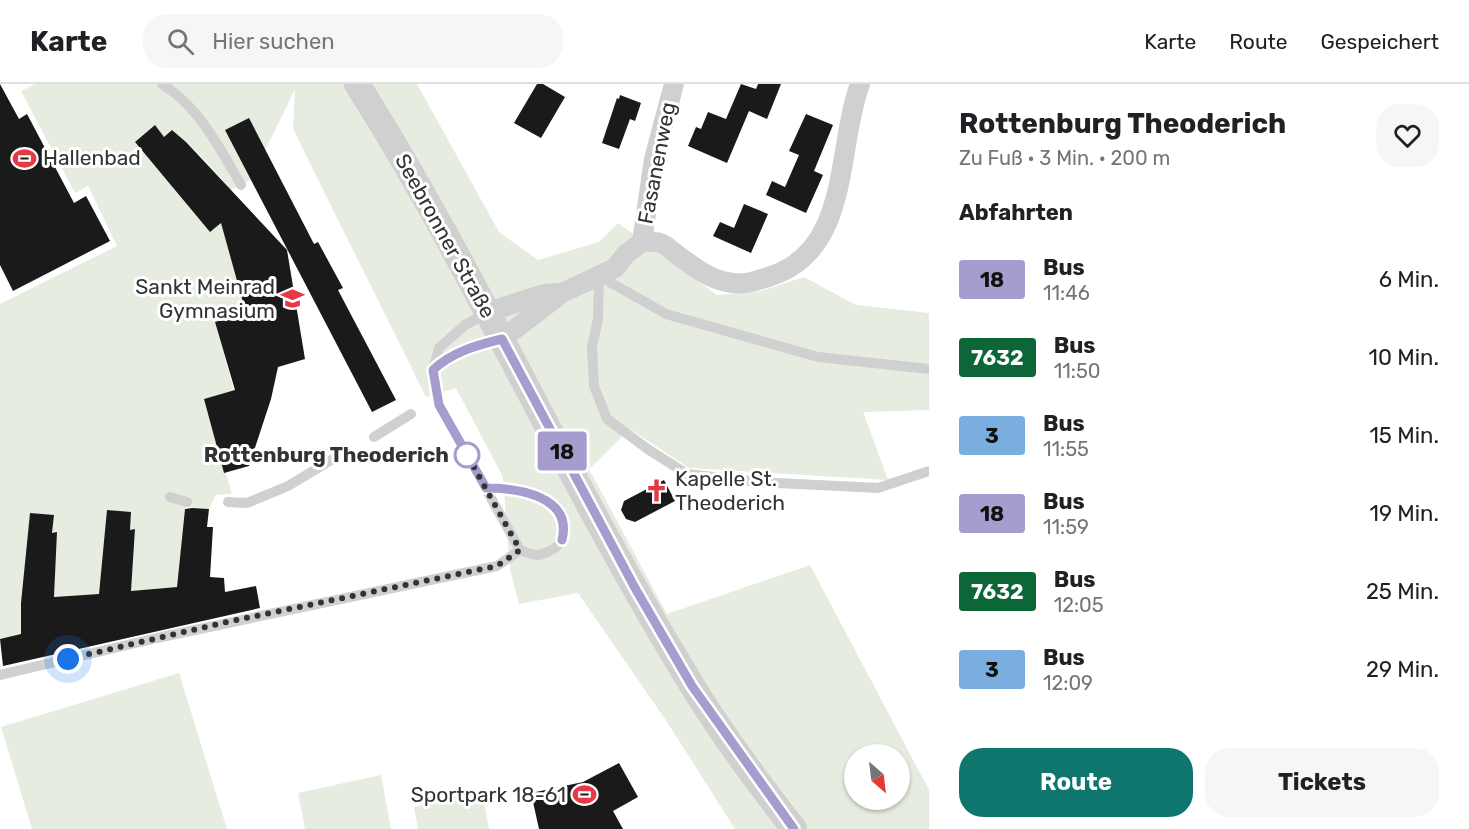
<!DOCTYPE html>
<html lang="de">
<head>
<meta charset="utf-8">
<style>
  :root { --surface:#fff; --page:#f6f6f6; --text:#202124; --muted:#757577; --line:#e0e0e0; --accent:#0f766e }
  body { margin:0; font-family:Rubik,sans-serif; background:var(--page); color:var(--text); height:100vh; display:flex; flex-direction:column; font-size:22px; white-space:nowrap }
  * { box-sizing:border-box; margin:0 }
  p { font-size:20px; color:var(--muted) }
  .icon { flex:none; width:33px; height:33px; fill:none; stroke:currentColor; stroke-width:2; stroke-linecap:round; stroke-linejoin:round }
  .map { position:relative; flex:1; overflow:hidden }
  .drawer { display:flex; flex-direction:column; background:var(--surface); width:540px }
  .drawer>* { flex:none }
  .badge { padding:0 12px; border-radius:4px; font-size:21px; line-height:39px }
  .needle { width:39px; rotate:152deg }
  .controls { position:absolute; left:844px; top:660px; display:grid; gap:12px }
  .controls a { display:grid; place-items:center; width:66px; height:66px; border-radius:50%; background:var(--surface); box-shadow:0 2px 4px #0004; font-size:30px }
  .you { position:absolute; width:30px; height:30px; margin:-15px; border:4px solid #fff; border-radius:50%; background:#1a73e8; box-shadow:0 0 0 9px #1a73e833 }
  .map>.badge { position:absolute; translate:-50% -50%; box-shadow:0 0 0 3px #fff }
  h2 { padding:0 30px; font-size:22px; line-height:54px }
  .round { display:grid; place-items:center; flex:none; width:63px; height:63px; border-radius:24px; background:var(--page) }
  .summary { display:flex; align-items:center; justify-content:space-between; height:102px; padding:0 30px }
  h1 { font-size:28px; font-weight:700; line-height:45px }
  .action { display:flex; gap:12px; margin-top:auto; padding:12px 30px }
  .action a { flex:1; height:69px; border-radius:24px; background:var(--accent); color:#fff; font-size:24px; font-weight:700; line-height:69px; text-align:center }
  .action a+a { background:var(--page); color:var(--text) }
  ul { padding:0; list-style:none }
  li { display:flex; align-items:center; gap:18px; height:78px; padding:0 30px }
  li div { flex:1 }
  li b { display:block; font-size:22px }
  li em { font-style:normal }
  li .badge { min-width:66px; font-weight:700; text-align:center }
  header { display:flex; align-items:center; gap:36px; box-sizing:border-box; height:84px; padding:0 30px; background:var(--surface); border-bottom:2px solid var(--line) }
  header strong { font-size:28px }
  nav { display:flex; gap:33px; margin-inline-start:auto; font-size:21px }
  .search { width:420px; height:54px; background:var(--page); display:flex; align-items:center; gap:15px; box-sizing:border-box; padding:0 21px; border-radius:24px; color:var(--muted); font-size:22px }
  main { display:flex; flex:1; min-height:0 }
  .map>svg:first-child { display:block }
  .green { fill:#e6ecdf; fill-rule:evenodd }
  .building { fill:#1a1a1a }
  .lines { fill:none; stroke-linecap:round; stroke-linejoin:round }
  .service { stroke:#d0d0d0; stroke-width:10 }
  .minor { stroke:#d0d0d0; stroke-width:20 }
  .tertiary { stroke:#d0d0d0; stroke-width:26 }
  .line-casing { stroke:#fff; stroke-width:14 }
  .line { stroke:#a69ccd; stroke-width:9 }
  .walk { stroke:#333; stroke-width:6; stroke-dasharray:0 10.8 }
  .stop-dot { fill:#fff; stroke:#a69ccd; stroke-width:3 }
  .labels { text-anchor:middle; stroke-width:6; stroke-linejoin:round; paint-order:stroke }
  .poi-label { font-size:21px; fill:#333; stroke:#fff; text-anchor:start }
  .street-label { font-size:21px; fill:#333; stroke:#fff }
  .stop-label { font-size:21px; font-weight:bold; fill:#333; stroke:#fff; text-anchor:end }
</style>
</head>
<body>
<header>
<strong>Karte</strong>
<div class="search"><svg class="icon" aria-label="search" viewBox="0 0 24 24"><circle cx="10" cy="10" r="6"/><path d="M15 15l6 6"/></svg>Hier suchen</div>
<nav><a>Karte</a><a>Route</a><a>Gespeichert</a></nav>
</header>
<main>
<div class="map">
<svg width="929" height="745" viewBox="0 0 929 745">
  <rect width="100%" height="100%" fill="#fff"/>
  <path class="green" d="M35,0H417L499,148L538,176L599,158L618,139L717,211L761,207L804,193L856,221L929,229V326L863,328L888,396L689,384L630,345L589,385L667,530L810,481L929,706V745H735L667,638L578,509L519,520L510,486L503,393L456,304L426,313L293,45L295,5L251,96L231,106L199,70L173,46L164,53L155,42L135,58L210,148L223,137L247,233L215,238L235,310L230,308L204,315L232,410L216,411L209,425L185,423L177,503L131,507L135,446H130L131,429L108,426L99,510L54,513L57,449H52L54,432L30,429L22,517L21,551L0,555V220L117,162L88,102L75,109L21,7ZM855,670H900V716H855Z
    M179,589L227,745H32L1,643Z
    M381,691L391,745H305L298,709Z
    M482,706L489,745H418L414,723Z"/>
  <path class="building" d="M0,0L19,35L27,30L74,119L86,112L110,157L13,207L0,181Z
    M537,0H543L565,13L541,54L514,39Z
    M741,0L756,5L758,0H781L767,35L749,27L727,79L688,62L696,43L701,45L708,28L726,35Z
    M620,11L641,19L635,37L630,35L619,65L602,59L617,14L619,15Z
    M806,30L833,41L814,87L823,91L806,129L766,111L772,97L785,103L799,71L789,67Z
    M249,34L314,160L318,158L343,204L338,206L396,316L372,328L225,46Z
    M155,41L164,53L172,46L186,58L287,166L305,275L278,283L271,315L249,382L224,389L204,315L235,306L215,238L246,229L221,139L210,148L135,58Z
    M744,120L768,130L751,169L713,152L720,138L734,144Z
    M664,396L675,417L635,438L626,435L621,426L624,417Z
    M192,424L209,425L207,443H213L210,493L224,494L225,508L256,502L260,524L3,582L0,555L21,550V519L30,429L54,431L52,449L57,448L54,513L99,510L107,426L131,428L130,446L135,445L131,507L177,503L185,425Z
    M619,679L638,713L613,727L623,745H539L531,709L583,698Z"/>
  <g class="lines">
    <path class="service" d="M162,0C200,24 219,63 241,101
      M929,285L818,273L666,230L599,192L598,235L592,263L594,302L607,335L649,366L687,390L759,398L878,404L929,387
      M433,286C452,268 478,261 502,255
      M374,353L411,330
      M487,404C505,404 525,406 542,414C564,426 576,457 547,468C545,469 540,471 538,471C532,471 525,468 520,466L439,321L433,286L439,264L465,241L487,229
      M170,413L187,418
      M228,418L247,419L288,402L333,375
      M0,591L157,554L497,482L520,466"/>
    <path class="minor" d="M642,158L654,75L674,0
      M488,228L544,210L559,209
      M502,255L562,209L615,184L626,170L642,158C647,158 655,157 660,159C665,160 671,166 675,169C690,180 708,195 727,198C743,202 756,197 771,192C851,166 836,65 860,0"/>
    <path class="tertiary" d="M357,0C480,194 571,406 692,601C722,651 758,698 794,745"/>
  </g>
  <g class="lines">
    <defs>
      <path id="line" d="M562,456C573,412 518,404 486,404L439,321L433,286C452,268 477,261 502,255L635,504L692,602L794,745"/>
    </defs>
    <use href="#line" class="line-casing"/>
    <use href="#line" class="line"/>
    <path class="walk" d="M68,575L227,538L497,482L520,466L466,369L467,371"/>
  </g>
  <defs>
    <symbol id="stadium-bare" viewBox="-9 -9 18 18"><path d="M0-5a6.5 5 0 1 0 0 10a6.5 5 0 1 0 0-10ZM-3.5-1.8h7v3.6h-7Z" fill="#e63946" stroke="#fff" stroke-width="2.5" paint-order="stroke"/></symbol>
    <symbol id="school-bare" viewBox="-9 -9 18 18"><path d="M0-5L7-2L0 1L-7-2ZM-4 1L0 2.5L4 1V4Q0 6-4 4Z" fill="#e63946" stroke="#fff" stroke-width="2.5" paint-order="stroke"/></symbol>
    <symbol id="church-bare" viewBox="-9 -9 18 18"><path d="M-1.2-6h2.4v3.5h3.3v2.4h-3.3V6h-2.4V-.1h-3.3v-2.4h3.3Z" fill="#e63946" stroke="#fff" stroke-width="2.5" paint-order="stroke"/></symbol>
  </defs>
  <g fill-rule="evenodd">
    <use href="#stadium-bare" x="8" y="58" width="33" height="33"/>
    <use href="#school-bare" x="276" y="198" width="33" height="33"/>
    <use href="#church-bare" x="640" y="390" width="33" height="33"/>
    <use href="#stadium-bare" x="568" y="694" width="33" height="33"/>
  </g>
  <circle class="stop-dot" cx="467" cy="371" r="12"/>
  <g class="labels">
    <g class="poi-label">
      <text x="43" y="81">Hallenbad</text>
      <text x="275" y="210" text-anchor="end">Sankt Meinrad<tspan x="275" dy="24">Gymnasium</tspan></text>
      <text x="675" y="402">Kapelle St.<tspan x="675" dy="24">Theoderich</tspan></text>
      <text x="566" y="718" text-anchor="end">Sportpark 18-61</text>
    </g>
    <g class="street-label">
      <text transform="translate(657 79) rotate(-79)" y="7">Fasanenweg</text>
      <text transform="translate(445 152) rotate(61)" y="7">Seebronner Straße</text>
    </g>
    <g class="stop-label">
      <text x="449" y="378">Rottenburg Theoderich</text>
    </g>
  </g>
</svg>
<div class="controls">
<a><svg class="needle" viewBox="-14 -14 28 28"><path d="M0-13l5 13h-10z" fill="#e53935"/><path d="M0 13l5-13h-10z" fill="#757577"/></svg></a>
</div>
<div class="you" style="left:68px;top:575px"></div>
<b class="badge" style="left:562px;top:367px;background:#a69ccd;color:#111">18</b>
</div>
<section class="drawer">
<div class="summary"><div><h1>Rottenburg Theoderich</h1><p>Zu Fuß · 3 Min. · 200 m</p></div><a class="round"><svg class="icon" aria-label="heart" viewBox="0 0 24 24"><path d="M12 20l-8-8c-3-5 5-10 8-4 3-6 11-1 8 4z"/></svg></a></div>
<h2>Abfahrten</h2>
<ul>
<li><span class="badge" style="background:#a69ccd;color:#111">18</span><div><b>Bus</b><p>11:46</p></div><em>6 Min.</em></li>
<li><span class="badge" style="background:#0c6638;color:#fff">7632</span><div><b>Bus</b><p>11:50</p></div><em>10 Min.</em></li>
<li><span class="badge" style="background:#79aede;color:#111">3</span><div><b>Bus</b><p>11:55</p></div><em>15 Min.</em></li>
<li><span class="badge" style="background:#a69ccd;color:#111">18</span><div><b>Bus</b><p>11:59</p></div><em>19 Min.</em></li>
<li><span class="badge" style="background:#0c6638;color:#fff">7632</span><div><b>Bus</b><p>12:05</p></div><em>25 Min.</em></li>
<li><span class="badge" style="background:#79aede;color:#111">3</span><div><b>Bus</b><p>12:09</p></div><em>29 Min.</em></li>
</ul>
<div class="action"><a>Route</a><a>Tickets</a></div>
</section>
</main>
</body>
</html>
